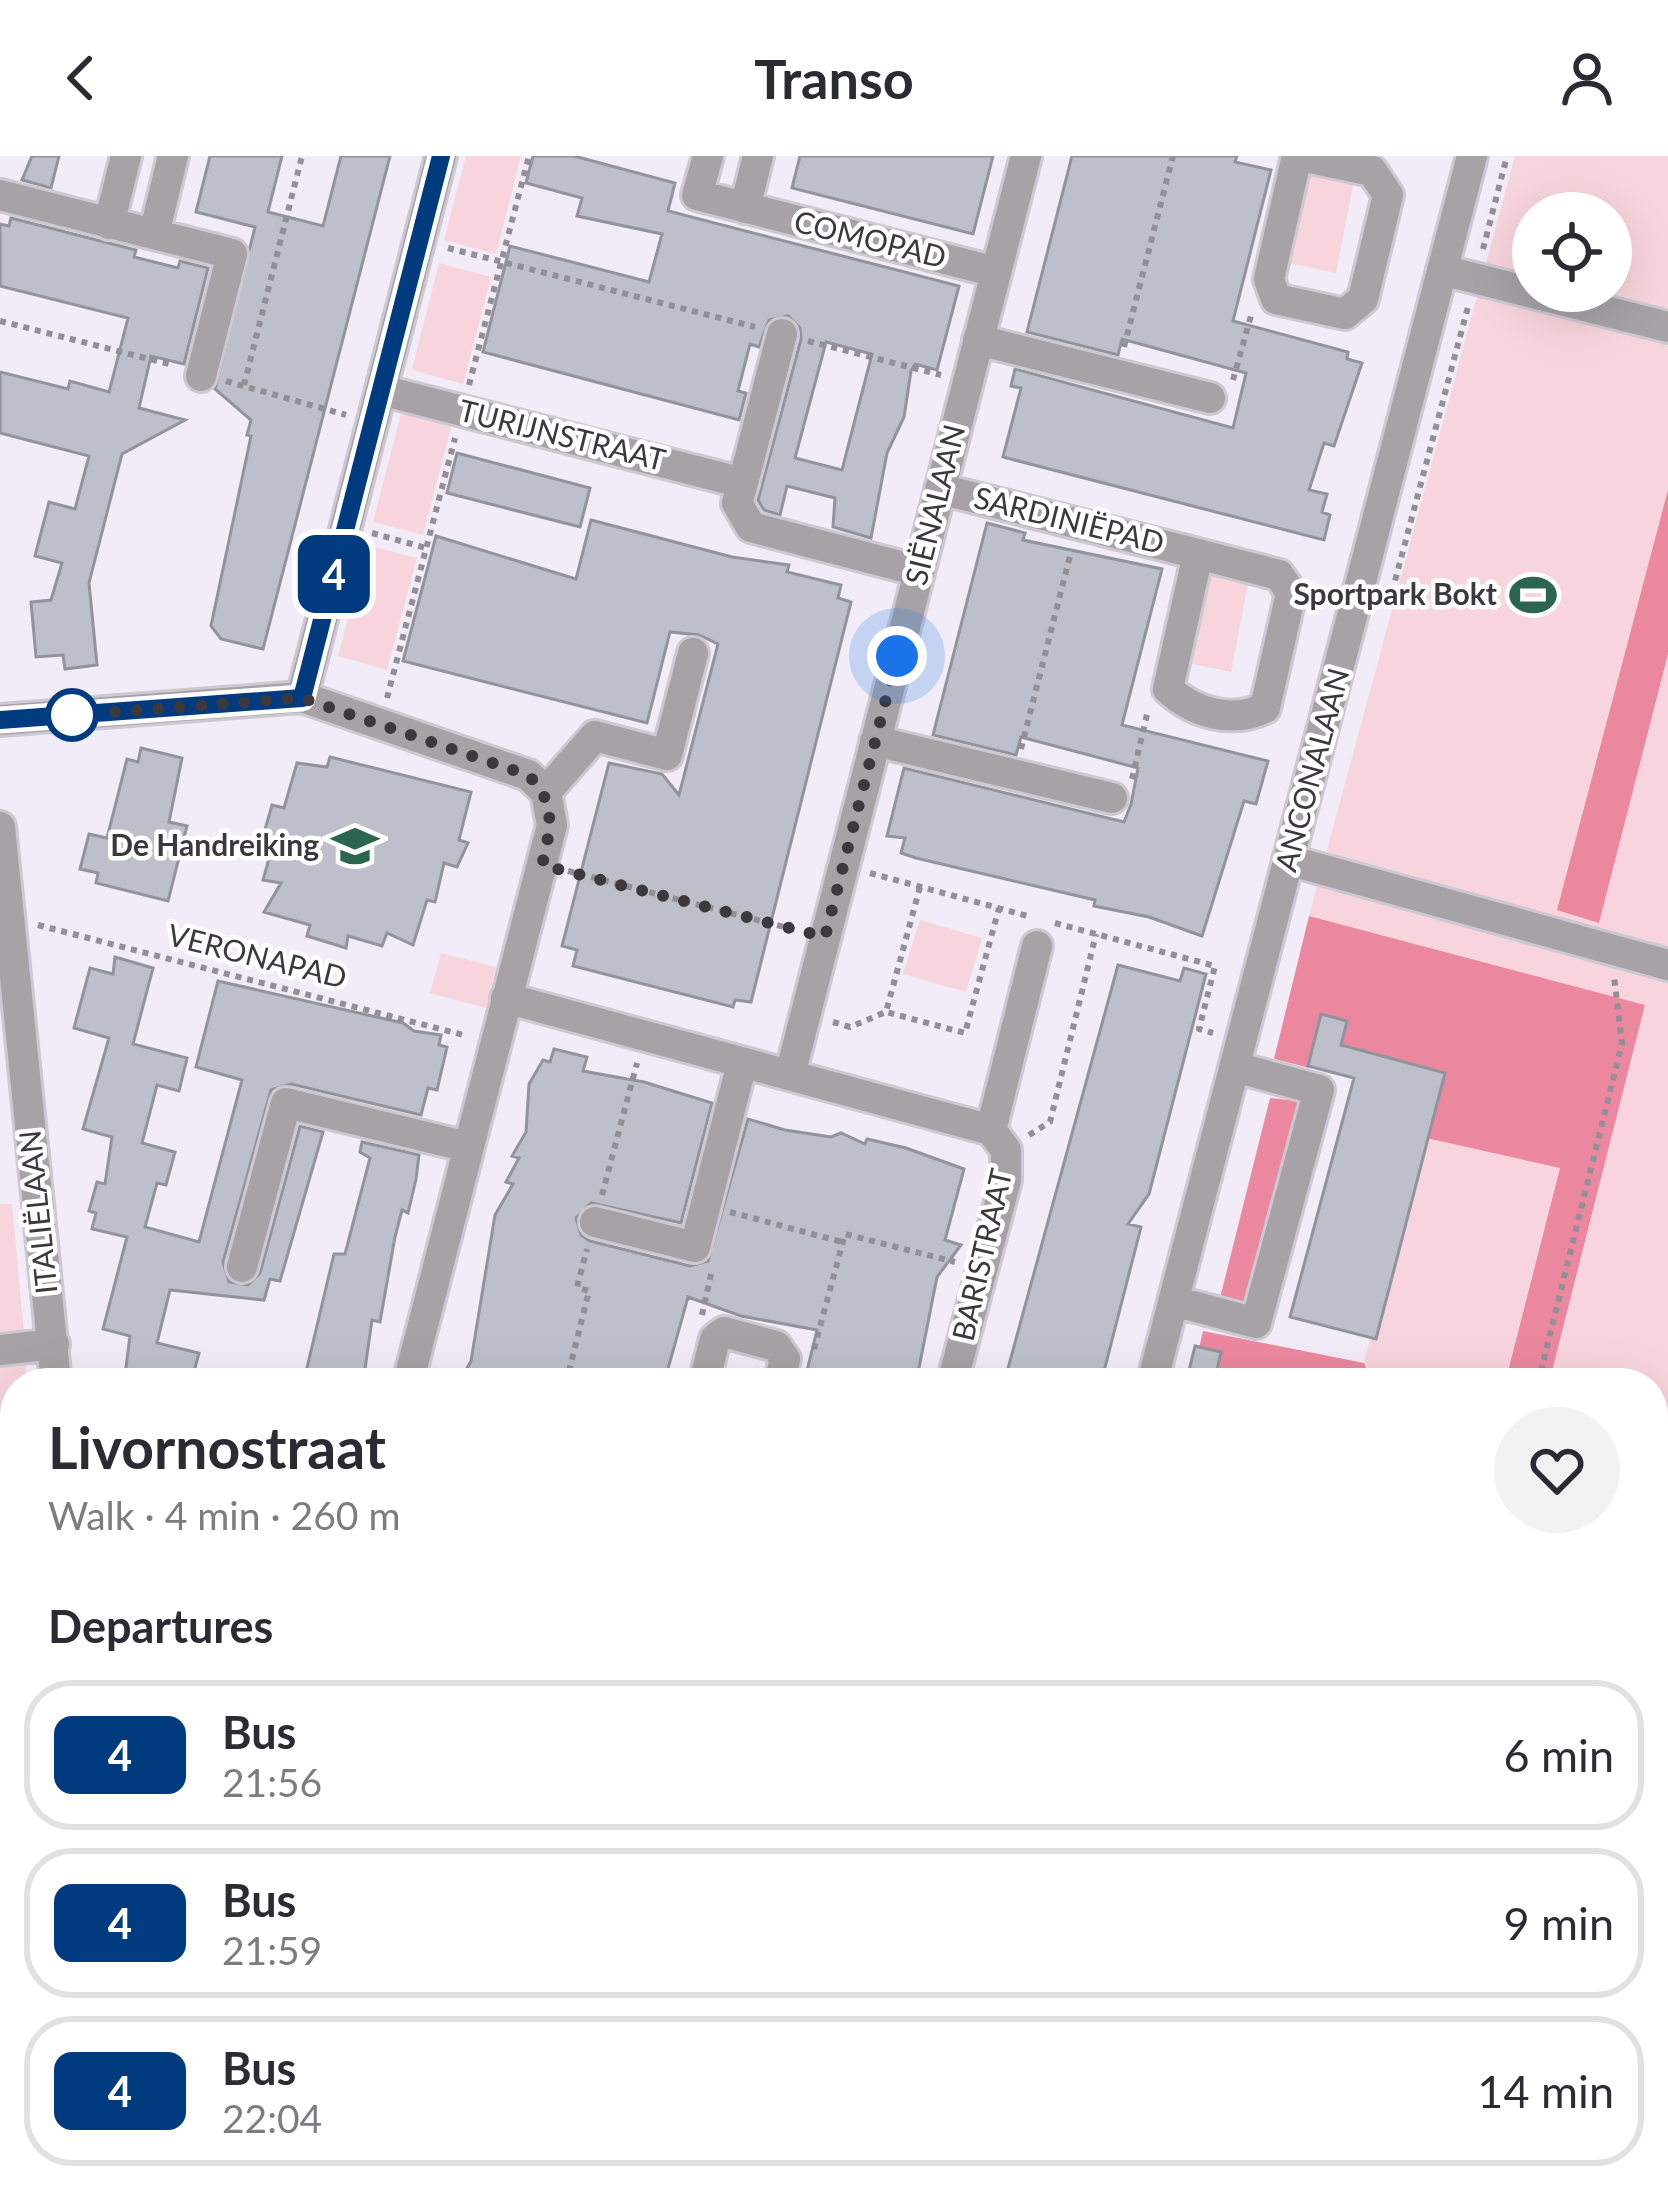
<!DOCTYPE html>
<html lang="en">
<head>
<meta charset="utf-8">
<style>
  :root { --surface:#fff; --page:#f2f2f3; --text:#2b2b33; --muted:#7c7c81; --line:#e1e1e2 }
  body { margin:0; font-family:Lato,sans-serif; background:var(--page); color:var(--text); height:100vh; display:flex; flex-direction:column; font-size:45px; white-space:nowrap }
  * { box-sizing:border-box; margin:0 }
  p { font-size:39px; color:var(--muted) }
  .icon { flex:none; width:66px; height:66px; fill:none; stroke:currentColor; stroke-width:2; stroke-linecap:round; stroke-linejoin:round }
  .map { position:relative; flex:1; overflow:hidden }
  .drawer { position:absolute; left:0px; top:1212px; width:1668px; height:843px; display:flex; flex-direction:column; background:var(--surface); border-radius:48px 48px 0 0; box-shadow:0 12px 48px #0002 }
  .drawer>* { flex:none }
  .badge { padding:0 24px; border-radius:18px; font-size:42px; line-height:78px }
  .tools { position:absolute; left:1512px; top:36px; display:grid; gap:24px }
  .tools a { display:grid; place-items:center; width:120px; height:120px; border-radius:50%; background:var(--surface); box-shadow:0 12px 48px #0002; font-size:60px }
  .you { position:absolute; width:60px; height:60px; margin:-30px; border:9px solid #fff; border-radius:50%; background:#1a73e8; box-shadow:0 0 0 18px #1a73e833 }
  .map>.badge { position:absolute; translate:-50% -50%; box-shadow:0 0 0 6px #fff }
  h2 { padding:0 48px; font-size:45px; line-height:108px }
  .round { display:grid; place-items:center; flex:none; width:126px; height:126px; border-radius:63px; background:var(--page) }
  .overview { display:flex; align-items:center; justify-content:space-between; height:204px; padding:0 48px }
  h1 { font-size:57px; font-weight:700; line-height:90px }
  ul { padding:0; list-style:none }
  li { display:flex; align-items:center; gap:36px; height:150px; margin:0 24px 18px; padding:0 24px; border:6px solid var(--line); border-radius:48px }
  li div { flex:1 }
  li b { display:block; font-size:45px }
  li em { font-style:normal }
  li .badge { min-width:132px; font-weight:700; text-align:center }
  header { display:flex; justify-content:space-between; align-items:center; height:156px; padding:0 48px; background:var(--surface); font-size:54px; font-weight:700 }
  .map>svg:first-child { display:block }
  .green { fill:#f8d5dc; fill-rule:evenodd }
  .forest { fill:#eb889f }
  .water { fill:#a7cffa }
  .building { fill:#bdbfca; stroke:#91939d; stroke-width:3; fill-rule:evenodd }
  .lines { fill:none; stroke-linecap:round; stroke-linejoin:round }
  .minor-casing { stroke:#cdc8d2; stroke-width:36 }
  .path { stroke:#928f97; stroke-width:6; stroke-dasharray:6 6; stroke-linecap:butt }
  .minor { stroke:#a7a2a6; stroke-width:30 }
  .line-casing { stroke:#fff; stroke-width:27 }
  .line { stroke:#003b80; stroke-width:18 }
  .walk { stroke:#3b393e; stroke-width:12; stroke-dasharray:0 21.6 }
  .stop-dot { fill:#fff; stroke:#003b80; stroke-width:6 }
  .labels { text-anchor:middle; stroke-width:9; stroke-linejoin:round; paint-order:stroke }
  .street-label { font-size:30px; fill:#3b393e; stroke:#fff }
  .poi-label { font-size:30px; font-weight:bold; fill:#3b393e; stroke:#fff; text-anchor:end }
</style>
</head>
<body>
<header><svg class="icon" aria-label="back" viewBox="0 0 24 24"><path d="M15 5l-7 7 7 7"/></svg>Transo<svg class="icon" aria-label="person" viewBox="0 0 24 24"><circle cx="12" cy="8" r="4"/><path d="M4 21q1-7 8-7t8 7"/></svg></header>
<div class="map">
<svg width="1668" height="2054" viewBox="0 0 1668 2054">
  <rect width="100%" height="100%" fill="#f1ecf7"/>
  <path class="green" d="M466,0H521L496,98L444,84Z
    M1515,0H1668V1419L1653,1414V1227H1549L1645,849L1309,760ZM1533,57H1611V135H1533Z
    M1305,14L1354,24L1336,117L1284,106Z
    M439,107L491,121L463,228L412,214Z
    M402,254L452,268L423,379L373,366Z
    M368,389L417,402L387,514L338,500Z
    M1201,413L1249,423L1231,516L1183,506Z
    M920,764L982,782L966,836L903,818Z
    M441,797L496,811L486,852L430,837Z
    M1422,981L1560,1011L1505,1227H1372L1364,1207Z
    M0,1048H12L24,1177L0,1180Z
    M0,1201L25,1206L27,1227H15V1749L0,1731Z
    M1668,1639V2054H14L0,2027V1835L15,1809V2040H1653V1640Z"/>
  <path class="forest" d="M1668,334V498L1599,767L1557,754Z
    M1309,760L1645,849L1549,1227H1505L1560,1012L1422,981L1439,921L1316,890L1310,912L1274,903Z
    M1270,942L1308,946L1251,1159L1218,1150Z
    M1203,1175L1364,1207L1372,1227H1191Z
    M1653,1414L1668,1419V1639L1653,1640Z"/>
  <path class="water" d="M0,1731C26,1759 19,1804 0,1835Z"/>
  <path class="building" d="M32,0H59L51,32L22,24Z
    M210,0H282L268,56L323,70L341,0H390L263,493L221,483L211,470L251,280L247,279L251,264L215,233L255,71L196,56Z
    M533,0H574L675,27L668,55L959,130L937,214L915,208L911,215L904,261L887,297L871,382L833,371L835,342L787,330L780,359L764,354L758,344L801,183L800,172L788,160L769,164L759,191L750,188L738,235L746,237L739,264L483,196L510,90L649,126L662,78L577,60L582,42L526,27ZM826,186L872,198L842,314L795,302Z
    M800,0H993L973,78L792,32Z
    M1072,0H1237L1235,6L1271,14L1233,165L1348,196L1347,203L1362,207L1334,290L1324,287L1309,334L1327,338L1322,356L1330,359L1324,384L1003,301L1021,232L1011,230L1015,213L1233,272L1246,217L1122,183L1118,199L1027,176Z
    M11,62L136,94L134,101L178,112L180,105L208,112L184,208L151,200L139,252L185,264L122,298L89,427L97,509L65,513L63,499L36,501L31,446L51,444L62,407L35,400L49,346L75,353L89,300L0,277V216L68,233L70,225L109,236L128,162L0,130V68L9,70Z
    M457,297L590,332L580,371L447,337Z
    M591,364L732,401L789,409L787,416L841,429L838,442L851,446L751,846L735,844L733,851L573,810L577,794L562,790L609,607L662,618L679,639L718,488L699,479L670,476L647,567L403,505L436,380L576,423Z
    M987,367L1025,377L1023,384L1162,413L1122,569L1268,605L1256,648L1244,645L1202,780L1149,761L1094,750L1095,744L916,702L901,697L905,682L887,680L904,612L1124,666L1131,648L1138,612L1021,581L1016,599L933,579Z
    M141,592L182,602L169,666L187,670L168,745L96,727L98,717L80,713L89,678L107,682L127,603L138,606Z
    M330,601L471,636L459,684L468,687L457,711L444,707L435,746L427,744L413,789L387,777L382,790L348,780L346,792L307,780L310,769L264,756L281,727L263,724L272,692L261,688L272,649L284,652L297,607L327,611Z
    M115,801L153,812L133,888L187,902L179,935L157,929L142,987L175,996L166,1029L157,1027L145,1071L199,1086L242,924L196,911L218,825L403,867L414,875L441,879L439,889L447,891L437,934L428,932L421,959L291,928L271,934L223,1106L229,1126L248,1129L260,1117L300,970L323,976L280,1125L270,1123L264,1144L170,1134L157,1187L199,1197L191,1227H124L130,1180L103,1173L127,1081L92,1073L96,1057L89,1055L97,1026L105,1028L112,981L83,973L109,882L74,872L90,812L113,818Z
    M1118,809L1180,825L1184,812L1206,818L1149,1038L1128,1068L1141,1071L1101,1227H1004Z
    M1321,858L1347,865L1341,889L1445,917L1376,1183L1290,1161L1354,922L1308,910Z
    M554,893L587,901L583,915L644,926L712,947L681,1067L591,1047L576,1062L581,1079L590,1085L690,1110L708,1105L748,963L785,974L831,981L841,977L865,988L867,983L906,992L964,1013L945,1084L961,1089L937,1121L916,1227H804L817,1174L741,1160L688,1141L664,1227H459L471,1205L495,1059L513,1028L506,1026L519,1002L512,1000L526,976L529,928L543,904L550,906Z
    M362,986L419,999L416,1023L408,1057L402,1054L395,1081L380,1166L372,1164L363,1227H312L314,1218L306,1216L334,1098H345L370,1002L360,996Z
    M1195,1190L1221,1196L1214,1227H1186Z"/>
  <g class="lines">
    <defs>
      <path id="minor" d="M708,0L697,39L996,116
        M1297,0L1269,123L1276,143L1345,158L1363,143L1388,39L1372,15L1301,0
        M0,39L232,98L201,220
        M745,52L758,0
        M109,68L126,0
        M154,78L173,0
        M1442,114L1668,171
        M978,184L1210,242
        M381,234L743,327L737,347L751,371L919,415
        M743,327L782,178
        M940,333L1198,398L1168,533C1194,557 1232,568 1265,552L1291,437L1279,419L1198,398
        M302,541L441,0
        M0,564L302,541L528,619L546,636L552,669L408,1227
        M875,585L1112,642
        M546,636L595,580L667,599L693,497
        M0,671L56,1227
        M1288,704L1668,809
        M506,842L991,974L1006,994V1024L952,1227
        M790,919L1026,0
        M991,974L1037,790
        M595,1066L695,1091L742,907
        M242,1111L286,947L468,991
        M1174,1145L1256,1167L1319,934L1235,911
        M0,1194L54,1188
        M704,1227L715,1183L724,1176L776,1190L785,1203L779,1227
        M1152,1227L1472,0"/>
    </defs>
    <use href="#minor" class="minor-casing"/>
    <path class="path" d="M448,92L755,171
      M1483,93L1507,0
      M0,165L173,209
      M808,185L941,219
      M1124,191L1173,0
      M1233,224L1252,156
      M226,225L346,259
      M244,229L302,0
      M469,229L529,0
      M372,377L426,392
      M1392,436L1469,147
      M387,542L455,282
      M1021,593L1071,396
      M1132,623L1148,554
      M568,715L800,775
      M870,717L1031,761
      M920,731L886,856L965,877L999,752
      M1055,767L1215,810L1199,873L1213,877
      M38,769L467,880
      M833,866L850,871L886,856
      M1029,979L1050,966L1096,778
      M602,1039L637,907
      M730,1056L842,1086
      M702,1159L712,1114
      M814,1193L845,1078L955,1106
      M566,1227L589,1135L577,1131L587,1093
      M1538,1227L1622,887L1614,821
      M0,1419L15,1468
      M0,1511L15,1497
      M1653,1622L1668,1620
      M0,1683L15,1695
      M15,1855C0,1892 0,1970 15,2003
      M1653,2011L1668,2024
      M47,2040L60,2054
      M565,2040L579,2054
      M757,2040L759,2054
      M1312,2040L1332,2054
      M221,2054L230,2040
      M282,2054L286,2040
      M1019,2054L1020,2040"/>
    <use href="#minor" class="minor"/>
  </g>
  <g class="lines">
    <defs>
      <path id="line" d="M0,564L302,542L441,0"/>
    </defs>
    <use href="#line" class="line-casing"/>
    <use href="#line" class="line"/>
    <path class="walk" d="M72,559L302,542L528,619C557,647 551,672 542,709L825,781L897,500"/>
  </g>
  <defs>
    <symbol id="stadium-bare" viewBox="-9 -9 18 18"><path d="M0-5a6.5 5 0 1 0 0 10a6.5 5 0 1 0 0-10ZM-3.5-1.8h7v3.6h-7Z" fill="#2b654e" stroke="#fff" stroke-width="2.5" paint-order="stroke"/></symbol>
    <symbol id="school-bare" viewBox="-9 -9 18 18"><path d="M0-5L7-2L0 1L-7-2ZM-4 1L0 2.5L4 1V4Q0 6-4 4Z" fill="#2b654e" stroke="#fff" stroke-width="2.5" paint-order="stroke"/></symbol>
  </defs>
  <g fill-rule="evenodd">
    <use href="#stadium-bare" x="1500" y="406" width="66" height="66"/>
    <use href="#school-bare" x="322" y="657" width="66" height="66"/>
  </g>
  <circle class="stop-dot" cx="72" cy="559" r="24"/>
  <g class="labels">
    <g class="street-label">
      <text transform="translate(870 84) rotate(14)" y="10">COMOPAD</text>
      <text transform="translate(562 280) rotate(14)" y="10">TURIJNSTRAAT</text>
      <text transform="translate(936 349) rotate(-76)" y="10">SIËNALAAN</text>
      <text transform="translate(1069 365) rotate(14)" y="10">SARDINIËPAD</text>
      <text transform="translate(1313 614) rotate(-75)" y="10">ANCONALAAN</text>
      <text transform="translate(257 801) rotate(14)" y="10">VERONAPAD</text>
      <text transform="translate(39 1056) rotate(-96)" y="10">ITALIËLAAN</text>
      <text transform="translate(983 1099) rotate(-77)" y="10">BARISTRAAT</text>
    </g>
    <g class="poi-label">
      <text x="1497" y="449">Sportpark Bokt</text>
      <text x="319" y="700">De Handreiking</text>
    </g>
  </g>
</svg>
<div class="tools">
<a><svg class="icon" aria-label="locate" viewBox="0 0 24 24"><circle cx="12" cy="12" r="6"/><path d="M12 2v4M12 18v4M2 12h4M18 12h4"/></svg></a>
</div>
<div class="you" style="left:897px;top:500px"></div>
<b class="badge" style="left:334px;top:418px;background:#003b80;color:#fff">4</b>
<section class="drawer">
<div class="overview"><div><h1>Livornostraat</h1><p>Walk · 4 min · 260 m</p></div><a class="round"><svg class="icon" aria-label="heart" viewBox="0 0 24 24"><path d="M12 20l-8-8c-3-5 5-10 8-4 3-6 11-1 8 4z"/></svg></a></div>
<h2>Departures</h2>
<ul>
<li><span class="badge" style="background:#003b80;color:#fff">4</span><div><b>Bus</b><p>21:56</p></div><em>6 min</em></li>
<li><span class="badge" style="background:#003b80;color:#fff">4</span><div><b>Bus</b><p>21:59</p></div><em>9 min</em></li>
<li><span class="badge" style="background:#003b80;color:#fff">4</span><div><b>Bus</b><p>22:04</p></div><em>14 min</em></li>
</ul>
</section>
</div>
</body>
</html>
